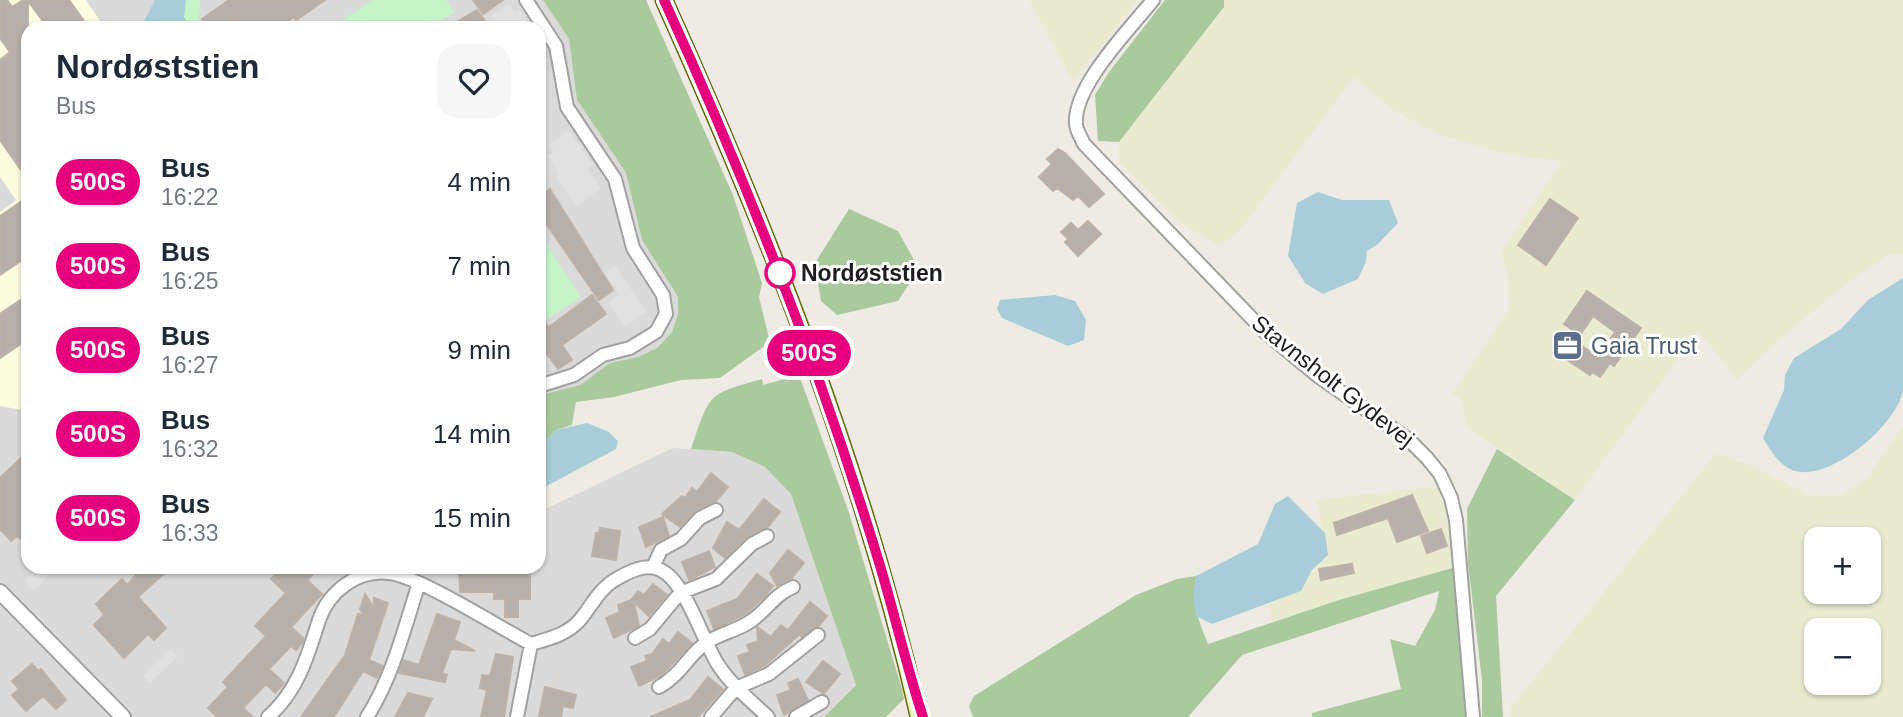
<!DOCTYPE html>
<html lang="en">
<head>
<meta charset="utf-8">
<style>
  :root { --surface:#fff; --page:#f6f6f7; --text:#1f2937; --muted:#747a83 }
  body { margin:0; font-family:Helvetica,sans-serif; background:var(--page); color:var(--text); height:100vh; display:flex; flex-direction:column; font-size:26px; white-space:nowrap }
  * { box-sizing:border-box; margin:0 }
  p { font-size:23px; color:var(--muted) }
  .icon { flex:none; width:38px; height:38px; fill:none; stroke:currentColor; stroke-width:2; stroke-linecap:round; stroke-linejoin:round }
  .map { position:relative; flex:1; overflow:hidden }
  .details { position:absolute; left:21px; top:21px; width:525px; height:553px; display:flex; flex-direction:column; background:var(--surface); border-radius:21px; box-shadow:0 2px 5px #0004 }
  .details>* { flex:none }
  .badge { padding:0 14px; border-radius:23px; font-size:24px; line-height:46px }
  .buttons { position:absolute; left:1804px; top:527px; display:grid; gap:14px }
  .buttons a { display:grid; place-items:center; width:77px; height:77px; border-radius:14px; background:var(--surface); box-shadow:0 2px 5px #0004; font-size:35px }
  .map>.badge { position:absolute; translate:-50% -50%; box-shadow:0 0 0 4px #fff }
  .round { display:grid; place-items:center; flex:none; width:74px; height:74px; border-radius:21px; background:var(--page) }
  .headline { display:flex; align-items:center; justify-content:space-between; height:119px; padding:0 35px }
  h1 { font-size:33px; font-weight:800; line-height:52px }
  ul { padding:0; list-style:none }
  li { display:flex; align-items:center; gap:21px; height:84px; padding:0 35px }
  li div { flex:1 }
  li b { display:block; font-size:26px }
  li em { font-style:normal }
  li .badge { min-width:77px; font-weight:700; text-align:center }
  .map>svg:first-child { display:block }
  .residential { fill:#dbdada }
  .education { fill:#fcfcdf }
  .farmland { fill:#e9ebd1; fill-rule:evenodd }
  .forest { fill:#aac99c }
  .park { fill:#c5f4c8 }
  .parking { fill:#e1e1e1 }
  .water { fill:#a8cdd8 }
  .building { fill:#b7b0aa; stroke:#beb2a8; stroke-width:2 }
  .lines { fill:none; stroke-linecap:round; stroke-linejoin:round }
  .minor-casing { stroke:#a1a1a1; stroke-width:16 }
  .tertiary-casing { stroke:#a1a1a1; stroke-width:18 }
  .secondary-casing { stroke:#616b0e; stroke-width:19 }
  .minor { stroke:#fff; stroke-width:12 }
  .tertiary { stroke:#fff; stroke-width:14 }
  .secondary { stroke:#f1f4bc; stroke-width:16 }
  .line-casing { stroke:#fff; stroke-width:16 }
  .line { stroke:#e6007e; stroke-width:10 }
  .stop-dot { fill:#fff; stroke:#e6007e; stroke-width:3.5 }
  .labels { text-anchor:middle; stroke-width:6; stroke-linejoin:round; paint-order:stroke }
  .stop-label { font-size:23px; font-weight:bold; fill:#1d1d1d; stroke:#fff; text-anchor:start }
  .service-label { font-size:23px; fill:#4e5e75; stroke:#fff; text-anchor:start }
  .street-label { font-size:23px; fill:#1d1d1d; stroke:#fff }
</style>
</head>
<body>
<div class="map">
<svg width="1903" height="717" viewBox="0 0 1903 717">
  <rect width="100%" height="100%" fill="#eeebe4"/>
  <path class="residential" d="M0,0H543L569,39L577,100L626,173L642,240L678,297V313L672,332L657,348L638,357L610,363L580,385L541,395L539,398V28H28V567H539V512L673,448L732,452L765,467L791,494L856,685L824,717H0Z"/>
  <path class="education" d="M0,0H86L102,24L108,28H28V411L0,406V212L16,200L0,177Z"/>
  <path class="farmland" d="M1029,0H1138L1073,82Z
    M1224,0H1903V255L1890,254L1853,279L1794,327L1737,380L1699,331L1575,500L1467,428L1460,397H1450L1507,312L1509,298L1507,272L1501,252L1562,161L1508,155L1440,135L1391,109L1354,77L1239,232L1219,246L1185,226L1119,162V142L1224,8Z
    M1903,426V717H1510L1511,707L1716,453L1755,467L1811,496L1842,495L1865,480ZM1816,539H1869V592H1816ZM1816,630H1869V682H1816Z
    M1438,486L1449,521L1456,567L1273,622L1268,604L1301,591L1312,570L1328,555L1316,500Z"/>
  <path class="forest" d="M543,0H646L733,195L762,283L759,297L770,342L720,378L681,380L614,397L576,402L572,425L557,430L539,447L541,395L580,385L610,363L638,357L657,348L672,332L678,313V297L642,240L626,173L577,100L569,39Z
    M1165,0H1224V7L1119,142L1098,141L1095,95L1109,72Z
    M849,209L898,231L919,269L898,301L837,315L821,301L815,263Z
    M799,375L848,510L902,689L904,699L886,717H824L856,685L791,494L765,467L732,452L691,449C711,393 705,395 762,379L763,385Z
    M1497,449L1575,500L1496,596L1503,717H1482V680L1468,563L1467,509Z
    M1456,567L1466,717H1312V713L1401,689L1390,639L1415,646L1435,610L1439,591L1242,655L1188,717H973L969,706L974,696L1136,595L1177,579L1196,576C1192,603 1198,620 1208,644L1339,600Z"/>
  <path class="park" d="M186,0H200L199,19L202,28H189L184,17Z
    M373,0H446L454,12L431,28H331Z
    M539,233L581,297L539,325Z"/>
  <path class="parking" d="M509,4L515,12L520,10L532,28H498L490,17Z
    M569,130L593,164L587,169L601,188L576,206L556,177L559,174L547,156L554,152L549,144Z
    M615,266L646,312L625,327L608,302L619,294L605,273Z
    M39,567H58L34,590L25,581Z
    M171,649L178,656L150,683L143,675Z"/>
  <path class="water" d="M155,0H186L184,17L189,28H146L143,23Z
    M1318,192L1342,200H1389L1398,223L1378,244L1367,251L1366,262L1358,279L1323,294L1305,283L1288,256L1297,203Z
    M1903,278C1903,305 1903,332 1903,359C1903,369 1903,382 1903,391C1896,426 1828,484 1792,470C1779,465 1770,450 1763,438L1784,390L1785,375L1794,358L1841,329L1868,300Z
    M1055,295L1075,301L1086,320L1084,340L1068,346L1002,318L997,309L1000,300Z
    M587,423L609,432L618,441L616,449L539,490V447L557,430Z
    M1288,496L1325,533L1328,555L1312,570L1301,591L1212,624L1196,616L1193,596L1196,576L1258,544L1275,504Z"/>
  <path class="building" d="M0,0H7L12,7L23,0H69L89,28H48L28,1V180L0,140V60L10,52L0,38Z
    M229,0H325L296,20L294,17L277,28H241L235,20L220,28H209L202,19Z
    M473,0H503L483,14Z
    M477,10L490,28H446Z
    M1058,149L1065,153L1104,194L1089,207L1078,196L1073,200L1057,188L1053,191L1039,177L1052,164L1047,159Z
    M550,189L613,290L599,300L545,222L539,226V197Z
    M28,197V256L0,275V216Z
    M1550,199L1578,218L1546,265L1518,245Z
    M1088,221L1101,234L1078,256L1065,242L1068,239L1061,232L1071,223L1078,230Z
    M1587,291L1641,328L1614,366L1610,363L1600,377L1592,372L1590,375L1560,355L1572,339L1598,357L1615,332L1593,316L1580,335L1564,324Z
    M28,295V339L0,358V314Z
    M592,295L606,314L562,345L572,360L558,369L547,354L539,360V329L546,324L549,327Z
    M28,451V546L18,536L11,541L0,529V478Z
    M711,473L728,487L716,501L696,510L680,527L662,514L682,496L685,498L692,488L697,492Z
    M1412,495L1428,531L1397,542L1388,518L1337,535L1334,523Z
    M764,499L780,512L768,527L748,536L725,558L713,548L727,522L739,530Z
    M663,517L669,536L646,547L639,527Z
    M600,528L620,531L616,560L592,556L596,533H599Z
    M1441,529L1447,546L1427,553L1421,536Z
    M788,550L804,563L791,579L777,586L770,573Z
    M709,551L715,567L689,580L682,562Z
    M1352,564L1354,573L1321,580L1319,569Z
    M143,567H171L138,597L166,628L154,640L148,634L124,658L94,625L104,615L96,604L122,579L127,585Z
    M283,567H320L307,580L322,594L291,627L304,639L302,643L296,650L291,646L269,669L284,683L275,693L266,684L243,708L253,717H217L208,708L228,687L223,682L266,636L255,626L286,593L271,579Z
    M459,567H484V573H530V599H518V617H505V599H494V592H460Z
    M757,574L773,586L767,594L746,614L714,629L707,611L737,599Z
    M653,584L667,595L649,616L634,602L639,626L614,638L606,618L620,612L618,605L631,600L638,591L644,595Z
    M365,594L374,608V598L388,603L369,660L383,666L377,678L363,671L334,717H301L345,655L358,614L364,615L360,609Z
    M810,602L827,616L819,626L802,637L800,634L764,666L745,675L738,656L750,652L747,645L758,641L757,627L771,637L781,625L788,630Z
    M437,614L460,622L454,640L475,651L451,649L442,673L447,675L445,682L399,673L403,660L419,665Z
    M678,632L692,643L662,675L639,686L631,667L647,661L645,656L652,654L663,639L669,644Z
    M496,654L513,657L504,717H481L487,690L480,688L482,675L490,676Z
    M823,661L840,674L824,694L806,682Z
    M32,664L38,671L41,669L66,700L56,709L43,696L26,711L12,695L19,689L12,681Z
    M708,677L723,689L698,717H650L690,700Z
    M798,679L808,700L784,715L777,695L791,690L788,683Z
    M545,687L576,695L573,708L563,706L561,717L539,716Z
    M408,693L432,699L423,717H395Z"/>
  <g class="lines">
    <defs>
      <path id="minor" d="M526,0L556,46L567,107L615,179L633,248L663,295L666,314L656,332L630,348L603,355L574,375L539,386
        M1153,0C1130,29 1073,86 1076,124C1076,130 1081,137 1084,144L1265,332L1318,376L1409,440L1427,458L1440,474L1451,498L1456,520L1473,717
        M653,567L661,550L681,539L700,518L716,510
        M635,638L650,629L680,593L716,579L752,544L767,536
        M659,687C682,674 689,654 706,643C720,633 737,631 751,621C767,610 774,595 793,587
        M268,717C298,691 308,655 319,620C329,591 358,569 389,573C419,576 500,628 531,644C548,639 566,635 579,621C592,606 599,588 618,578C634,569 651,561 667,574C687,590 703,639 717,663C730,684 750,700 768,717
        M367,717C393,676 404,629 419,583
        M517,717L531,644
        M711,717L736,688L769,674L818,635
        M796,717L822,702"/>
      <path id="tertiary" d="M0,592L123,717"/>
      <path id="secondary" d="M664,0C768,231 863,469 919,717"/>
    </defs>
    <use href="#minor" class="minor-casing"/>
    <use href="#tertiary" class="tertiary-casing"/>
    <use href="#secondary" class="secondary-casing"/>
    <use href="#minor" class="minor"/>
    <use href="#tertiary" class="tertiary"/>
    <use href="#secondary" class="secondary"/>
  </g>
  <g class="lines">
    <defs>
      <path id="line" d="M664,0C747,182 820,368 878,559C894,611 906,665 923,717"/>
    </defs>
    <use href="#line" class="line-casing"/>
    <use href="#line" class="line"/>
  </g>
  <defs>
    <symbol id="office-square" viewBox="-11 -11 22 22"><rect x="-9" y="-9" width="18" height="18" rx="4" fill="#5c6f8a" stroke="#fff"/><path d="M-6-3h4V-5.5h4V-3h4V5H-6ZM-1-4.5V-3h2v-1.5ZM-6 0V1H6V0Z" fill="#fff"/></symbol>
  </defs>
  <g fill-rule="evenodd">
    <use href="#office-square" x="1550" y="328" width="35" height="35"/>
  </g>
  <circle class="stop-dot" cx="780" cy="273" r="14"/>
  <g class="labels">
    <g class="stop-label">
      <text x="801" y="281">Nordøststien</text>
    </g>
    <g class="service-label">
      <text x="1591" y="354">Gaia Trust</text>
    </g>
    <g class="street-label">
      <text transform="translate(1333 381) rotate(38)" y="8">Stavnsholt Gydevej</text>
    </g>
  </g>
</svg>
<div class="buttons">
<a>+</a>
<a>−</a>
</div>
<b class="badge" style="left:809px;top:353px;background:#e6007e;color:#fff">500S</b>
<section class="details">
<div class="headline"><div><h1>Nordøststien</h1><p>Bus</p></div><a class="round"><svg class="icon" aria-label="heart" viewBox="0 0 24 24"><path d="M12 20l-8-8c-3-5 5-10 8-4 3-6 11-1 8 4z"/></svg></a></div>
<ul>
<li><span class="badge" style="background:#e6007e;color:#fff">500S</span><div><b>Bus</b><p>16:22</p></div><em>4 min</em></li>
<li><span class="badge" style="background:#e6007e;color:#fff">500S</span><div><b>Bus</b><p>16:25</p></div><em>7 min</em></li>
<li><span class="badge" style="background:#e6007e;color:#fff">500S</span><div><b>Bus</b><p>16:27</p></div><em>9 min</em></li>
<li><span class="badge" style="background:#e6007e;color:#fff">500S</span><div><b>Bus</b><p>16:32</p></div><em>14 min</em></li>
<li><span class="badge" style="background:#e6007e;color:#fff">500S</span><div><b>Bus</b><p>16:33</p></div><em>15 min</em></li>
</ul>
</section>
</div>
</body>
</html>
